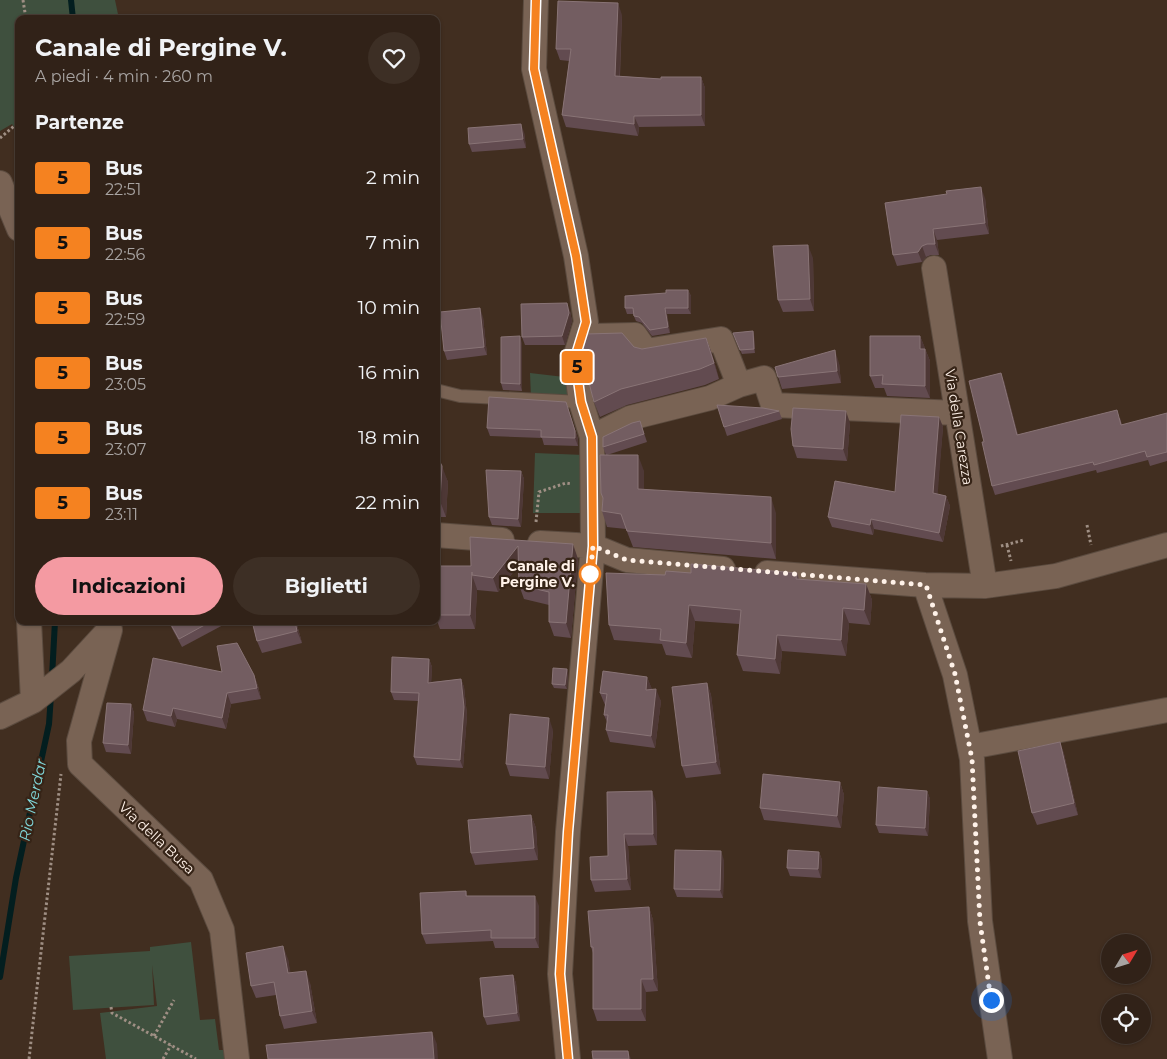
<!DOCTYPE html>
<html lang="it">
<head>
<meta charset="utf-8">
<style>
  :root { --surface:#312218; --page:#3d2f25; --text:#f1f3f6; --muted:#a8a4a2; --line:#4c3f37; --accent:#f49aa2 }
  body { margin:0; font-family:Montserrat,sans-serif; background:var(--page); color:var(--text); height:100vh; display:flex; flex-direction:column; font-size:19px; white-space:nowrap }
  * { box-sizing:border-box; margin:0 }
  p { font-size:16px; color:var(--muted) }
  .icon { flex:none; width:28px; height:28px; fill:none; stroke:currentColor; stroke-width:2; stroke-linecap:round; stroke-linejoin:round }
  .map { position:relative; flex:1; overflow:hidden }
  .sheet { position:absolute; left:15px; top:15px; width:425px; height:610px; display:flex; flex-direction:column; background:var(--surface); border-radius:10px; box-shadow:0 1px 4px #0004,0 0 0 1px var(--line) }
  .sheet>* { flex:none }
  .badge { padding:0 10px; border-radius:4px; font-size:18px; line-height:32px }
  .needle { width:32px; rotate:52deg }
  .controls { position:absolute; left:1101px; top:934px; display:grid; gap:10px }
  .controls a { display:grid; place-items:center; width:50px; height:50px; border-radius:50%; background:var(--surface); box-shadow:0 1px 4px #0004,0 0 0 1px var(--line); font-size:25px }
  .you { position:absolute; width:25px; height:25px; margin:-12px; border:4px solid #fff; border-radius:50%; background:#1a73e8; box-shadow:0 0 0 8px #1a73e833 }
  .map>.badge { position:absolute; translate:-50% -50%; box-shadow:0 0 0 2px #fff }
  h2 { padding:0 20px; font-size:19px; line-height:45px }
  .round { display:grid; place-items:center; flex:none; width:52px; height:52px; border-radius:26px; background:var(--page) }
  .head { display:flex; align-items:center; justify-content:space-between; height:85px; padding:0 20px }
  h1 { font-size:24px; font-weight:700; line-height:38px }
  .cta { display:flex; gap:10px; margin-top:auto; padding:10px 20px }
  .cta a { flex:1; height:58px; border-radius:30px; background:var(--accent); color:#111; font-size:20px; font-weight:700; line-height:58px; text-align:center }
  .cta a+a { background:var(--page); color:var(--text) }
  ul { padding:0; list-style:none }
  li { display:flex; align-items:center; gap:15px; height:65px; padding:0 20px }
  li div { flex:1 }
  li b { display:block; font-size:19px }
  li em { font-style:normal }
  li .badge { min-width:55px; font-weight:700; text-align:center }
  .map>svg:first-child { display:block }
  .green { fill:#3f503e }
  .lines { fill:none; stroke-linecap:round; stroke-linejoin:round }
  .stream { stroke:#031e1f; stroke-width:6 }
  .lane-casing { stroke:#5b4b3f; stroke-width:14 }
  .street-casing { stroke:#5b4b3f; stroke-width:26 }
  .path { stroke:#9f8f84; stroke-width:3; stroke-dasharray:2.5 2.5; stroke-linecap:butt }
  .lane { stroke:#796354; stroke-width:12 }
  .street { stroke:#796354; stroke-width:24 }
  .wall { fill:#624b50 }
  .shaded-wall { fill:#4e3836 }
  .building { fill:#735d61; stroke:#897476 }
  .line-casing { stroke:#fff; stroke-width:11 }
  .line { stroke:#f58220; stroke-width:8 }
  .walk { stroke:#fff2e9; stroke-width:5; stroke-dasharray:0 9 }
  .stop-dot { fill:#fff; stroke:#f58220; stroke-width:2.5 }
  .labels { text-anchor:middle; stroke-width:4.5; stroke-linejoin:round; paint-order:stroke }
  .street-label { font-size:14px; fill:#fff2e9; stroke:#362417 }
  .stop-label { font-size:14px; font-weight:bold; fill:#fff2e9; stroke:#362417; text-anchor:end }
  .water-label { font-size:15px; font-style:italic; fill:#81d9dc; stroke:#362417 }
</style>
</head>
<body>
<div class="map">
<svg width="1167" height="1059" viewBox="0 0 1167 1059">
  <rect width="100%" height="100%" fill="#412e20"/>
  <path class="green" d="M0,0H115L119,19H19V134L12,124L0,131Z
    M530,373L573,378L574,400L531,398Z
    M535,453L584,455L587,513H533Z
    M191,942L200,1020L215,1019L219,1050H228L229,1059H106L100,1013L157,1006L152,965L154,1005L73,1010L69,956L150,951V947Z"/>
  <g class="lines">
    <path class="stream" d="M71,0L73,19
      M52,677L55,621
      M0,977L16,878L49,724L51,695"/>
    <defs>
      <path id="lane" d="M436,390L460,396L581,402"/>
      <path id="street" d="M536,0L534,69L576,256L586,322L575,358L581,402L592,437L593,546L568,832L560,974L568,1059
        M0,183L19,229
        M934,268L985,586
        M591,336L635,335L646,351L721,339L739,385L764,378L773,405L957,413
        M592,437L630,418L710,398L739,385
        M436,535L502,540
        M540,543L593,546L627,560L723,569
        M767,573L925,585L985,586L1056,576L1167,545
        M925,585L955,675L972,759L980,921L1000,1059
        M29,621L33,701
        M110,630L79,741L80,764L201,880L222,930L237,1059
        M0,717L33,701L71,671L107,632
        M970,747L1167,710"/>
    </defs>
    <use href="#lane" class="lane-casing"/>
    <use href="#street" class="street-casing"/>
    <path class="path" d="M23,0L26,19
      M0,138L19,122
      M536,522L539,492L566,483L572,484
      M1087,525L1091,545
      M1007,545L1011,561
      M1001,546L1024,540
      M111,1007L112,1013L196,1059
      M154,1036L174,1000
      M29,1059L61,774
      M163,1059L171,1045"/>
    <use href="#lane" class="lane"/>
    <use href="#street" class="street"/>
  </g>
  <path class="wall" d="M622,15L620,76L661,79L701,77L705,88V126L639,127L638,136L566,127L562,115L569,61L560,60L556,49Z
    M524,132L526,148L472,152L469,144Z
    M985,198L989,234L937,240L939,255H931L926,257L922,262L897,266L893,255L885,203Z
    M813,258L814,311L783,312L778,300Z
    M688,290L691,296V314H667L670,333L652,336L642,323L636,321L633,314H627L625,308L666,293Z
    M570,311L572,321L565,345H525L522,337Z
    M483,317L487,355L447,360L444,351Z
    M753,331L754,335L755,353L742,354L733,333Z
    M920,336L930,361V398L887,396L884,388H875L870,376Z
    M706,338L712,354L719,379L705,385L627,405L600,417L594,402L634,347L642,349Z
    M522,343V391L503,390L501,383Z
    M839,363L841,383L782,389L775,367Z
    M1004,381L1018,435L1120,418L1122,425L1167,413V461L1150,466L1148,460L1097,473L1096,470L995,495L992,486L984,442Z
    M566,402L578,439V446L544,445L542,438L490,436L487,428Z
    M779,411L782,419L727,436L724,427Z
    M939,417L943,427L937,494L946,496L950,506L943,542L874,529L873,535L832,527L828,517L895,492Z
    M640,421L647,442L607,455L644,471V489L776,513V559L633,547L626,529L607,527L602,511L606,455L603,447Z
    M850,423L847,461L797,458L793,446Z
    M436,456L448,482L446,517H436Z
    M521,471L524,479L521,527L492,525L489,517Z
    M578,559L571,638L554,636L549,622V605L524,599L519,585L518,566L498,592L477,590V589L475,629H440L436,618V589L471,566Z
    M691,573H797L799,579L866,584L872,600L870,625L849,623L846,656L782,651L780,674L743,671L737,655L739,624L695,621L692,658L666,655L662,644L614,640L609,625L665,575Z
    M168,621H224L225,624L182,647Z
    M252,621H296L302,643L262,653L257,641Z
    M429,659L432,667L431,682L461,679L464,687L467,715L463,768L417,765L414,757L418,701L394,700L391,692Z
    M567,669L568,673L567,689L554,688L552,684Z
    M222,672L254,675L258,686L261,699L231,704L226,729L177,719L175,727L147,721L143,710Z
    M647,677L652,690L661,701L655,748L610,742L606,730L607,722L604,715L605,705L600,693Z
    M707,683L711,695L721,774L686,778L682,766Z
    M131,704L134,713L131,754L106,752L103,743Z
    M553,730L549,779L510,776L506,764Z
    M1060,742L1064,754L1078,815L1037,825L1032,813Z
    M840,782L844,795L841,828L764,820L760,808Z
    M927,791L930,799L928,836L879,833L876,825Z
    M607,792L656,802L657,845L628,846L631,890L595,892L591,880L608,856Z
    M531,815L536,828L538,860L475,865L471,853Z
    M819,852L822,860L821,878L790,876L787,868Z
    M724,860L723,898L677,897L674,889Z
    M466,891L467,896L539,906V948H495L493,941L426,944L422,934Z
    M649,907L653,920L658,991L646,992V1021H597L593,1009V953L591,947Z
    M288,959L290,973L310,983L317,1023L284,1029L280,1016L276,995L256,998L251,986Z
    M513,975L516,983L520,1021L487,1025L484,1017Z"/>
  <path class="shaded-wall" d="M618,3L622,15L619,87L615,76Z
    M701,77L705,88V126L701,115Z
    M634,116L639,127L638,136L634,124Z
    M521,124L524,132L526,148L523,139Z
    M981,187L985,198L989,234L985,223Z
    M933,229L937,240L939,255L935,244Z
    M808,245L813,258L814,311L810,299Z
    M922,246L926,257L922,262L918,252Z
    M688,290L691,296V314L688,308Z
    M567,303L570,311L572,321L565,345L562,336Z
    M480,308L483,317L487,355L484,347Z
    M665,308L667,314L670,333L668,327Z
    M753,331L754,335L755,353L754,349Z
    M520,336L522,343V391L520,384Z
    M920,336L925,348V361L920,349Z
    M706,338L712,354L719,379L714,363Z
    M925,349L930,361V398L925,386Z
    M835,350L839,363L841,383L837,371Z
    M1001,373L1004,381L1020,444L1017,435Z
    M566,402L578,439V446L575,438Z
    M846,411L850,423L847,461L843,449Z
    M939,417L943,427L937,503L933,493Z
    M638,455L644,471V505L638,489Z
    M442,466L448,482L446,517L440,501Z
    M521,471L524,479L521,527L518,519Z
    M946,496L950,506L943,542L939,533Z
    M771,497L776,513V559L771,543Z
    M871,519L874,529L873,535L870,525Z
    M573,544L578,559L571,638L566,623Z
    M518,546L523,560L498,592L493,578Z
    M472,575L477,589L475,629L470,615Z
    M866,584L872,600L870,625L864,610Z
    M689,605L695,621L692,658L686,643Z
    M843,608L849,623L846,656L841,640Z
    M295,621H296L302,643L297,631Z
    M777,635L782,651L780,674L775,659Z
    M429,659L432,667L431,691L428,683Z
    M567,669L568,673L567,689L565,685Z
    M254,675L258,686L261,699L257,688Z
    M647,677L652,689L650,703L646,690Z
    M461,679L464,687L467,715L463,768L460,760Z
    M707,683L711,695L721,774L716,762Z
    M656,689L661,701L655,748L651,736Z
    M227,693L231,704L226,729L222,718Z
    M131,704L134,713L131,754L128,745Z
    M173,708L177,719L175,727L171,716Z
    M549,718L553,730L549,779L545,767Z
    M1060,742L1064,754L1078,815L1074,803Z
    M840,782L844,795L841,828L837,816Z
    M652,791L656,802L657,845L653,834Z
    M927,791L930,799L928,836L925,828Z
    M531,815L536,828L538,860L534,848Z
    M624,834L628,846L631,890L627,879Z
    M721,851L724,860L723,898L720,890Z
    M819,852L822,860L821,878L818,869Z
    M535,896L539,906V948L535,938Z
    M649,907L653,920L658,991L653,979Z
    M283,946L288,959L293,986L288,973Z
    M306,971L310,983L317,1023L312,1011Z
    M513,975L516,983L520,1021L517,1013Z
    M641,979L646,992V1021L641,1009Z
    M432,1032L437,1044L438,1059H434Z
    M628,1051L631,1059H629Z"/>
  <path class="building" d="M558,1L618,3L615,76L661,79V77H701V115L634,116V124L562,115L571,49H556Z
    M521,124L523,139L469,144L468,128Z
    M981,187L985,223L933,229L935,244H927L922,246L918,252L893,255L885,203L947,194L946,191Z
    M808,245L810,299L778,300L773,246Z
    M666,290H688V308H665L668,327L650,330L639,317L634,316L633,308H625V296L666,293Z
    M567,303L569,313L562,336L522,337L521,304Z
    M480,308L484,347L444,351L440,312Z
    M753,331L754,349L740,350L733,333Z
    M622,333L634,347L642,349L706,338L714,363L700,369L621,389L594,402L589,383L583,343L586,334Z
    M520,336V384L501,383V337Z
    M870,336H920V349H925V386L882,384L883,375L870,376Z
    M835,350L837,371L778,377L775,367Z
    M1001,373L1017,435L1117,410L1121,425L1167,413V452L1147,457L1145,451L1094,465L1093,462L992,486L982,442H984L969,381Z
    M489,397L566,402L575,431V438L541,437V430L487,428Z
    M717,405L763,408L779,411L724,427Z
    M793,408L846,411L843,449L793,446L791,429Z
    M901,415L939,417L933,493L946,496L939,533L871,519L870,525L828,517L835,481L895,492Z
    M640,421L644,434L603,447V437L632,423Z
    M600,455H638V489L771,497V543L627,531L621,514L602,511L603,498L601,493Z
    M436,456H437L442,466L440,501H436Z
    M486,470L521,471L518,519L489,517Z
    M470,537L573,544L566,623L549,622V592L519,585L518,546L493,578L472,575V572L470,615H436L437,566H471Z
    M691,564L797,573L796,579L866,584L864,610L843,608L841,640L777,635L775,659L737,655L741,610L689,605L686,643L660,640L661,629L609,625L606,573L665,575L666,571L691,573Z
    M169,621H212L179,639Z
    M252,621H295L297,631L257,641Z
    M237,643L254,675L257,688L227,693L222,718L173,708L171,716L143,710L153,658L222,672L217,646Z
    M392,657L429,659L428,683L461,679L464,707L460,760L414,757L419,693L391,692Z
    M553,668L567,669L565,685L552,684Z
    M603,671L647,677L646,690L656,689L651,736L606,730L608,715H604L607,694L600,693Z
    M707,683L716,762L682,766L672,687Z
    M107,703L131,704L128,745L103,743Z
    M510,714L549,718L545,767L506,764Z
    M1060,742L1074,803L1032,813L1018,751Z
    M763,774L840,782L837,816L760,808Z
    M878,787L927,791L925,828L876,825Z
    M652,791L653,834H624L627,879L591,880L590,857L608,856L607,792Z
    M531,815L534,848L471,853L468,820Z
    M675,850L721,851L720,890L674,889Z
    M788,850L819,852L818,869L787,868Z
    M466,891V896H535V938H491V930L422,934L420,893Z
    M649,907L653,979H641V1009H593V947H591L588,911Z
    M283,946L288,973L306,971L312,1011L280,1016L274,982L251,986L246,953Z
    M513,975L517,1013L484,1017L480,978Z
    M432,1032L434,1059H268L266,1045Z
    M592,1051H628L629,1059H593Z"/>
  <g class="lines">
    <defs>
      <path id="line" d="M536,0L534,69L576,256L586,322L575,358L581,402L592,437L593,546L568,832L560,974L568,1059"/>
    </defs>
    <use href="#line" class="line-casing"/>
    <use href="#line" class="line"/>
    <path class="walk" d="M590,574V579L593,546L627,560L926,585L955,674L972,759L980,922L991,1000"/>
  </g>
  <circle class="stop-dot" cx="590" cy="574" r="10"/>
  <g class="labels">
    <g class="street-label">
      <text transform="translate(959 427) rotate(81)" y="5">Via della Carezza</text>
      <text transform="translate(157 838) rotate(43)" y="5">Via della Busa</text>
    </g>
    <g class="stop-label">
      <text x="575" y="571">Canale di<tspan x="575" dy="16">Pergine V.</tspan></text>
    </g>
    <g class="water-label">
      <text transform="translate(33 800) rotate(-78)" y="5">Rio Merdar</text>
    </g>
  </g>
</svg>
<div class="controls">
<a><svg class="needle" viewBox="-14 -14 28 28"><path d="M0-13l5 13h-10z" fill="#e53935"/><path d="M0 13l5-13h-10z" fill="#a8a4a2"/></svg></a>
<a><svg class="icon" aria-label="locate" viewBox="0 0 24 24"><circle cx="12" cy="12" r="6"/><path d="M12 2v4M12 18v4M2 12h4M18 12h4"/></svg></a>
</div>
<div class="you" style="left:991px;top:1000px"></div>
<b class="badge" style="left:577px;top:367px;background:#f58220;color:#111">5</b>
<section class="sheet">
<div class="head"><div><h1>Canale di Pergine V.</h1><p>A piedi · 4 min · 260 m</p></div><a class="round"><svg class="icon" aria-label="heart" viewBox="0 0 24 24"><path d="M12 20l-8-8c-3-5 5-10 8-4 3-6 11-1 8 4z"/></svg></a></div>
<h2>Partenze</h2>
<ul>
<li><span class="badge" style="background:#f58220;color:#111">5</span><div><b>Bus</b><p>22:51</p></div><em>2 min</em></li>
<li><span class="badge" style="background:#f58220;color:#111">5</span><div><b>Bus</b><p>22:56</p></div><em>7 min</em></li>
<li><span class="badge" style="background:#f58220;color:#111">5</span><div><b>Bus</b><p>22:59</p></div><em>10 min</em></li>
<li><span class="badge" style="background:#f58220;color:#111">5</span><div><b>Bus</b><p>23:05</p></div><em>16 min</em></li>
<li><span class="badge" style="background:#f58220;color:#111">5</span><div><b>Bus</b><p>23:07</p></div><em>18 min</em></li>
<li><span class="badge" style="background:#f58220;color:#111">5</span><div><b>Bus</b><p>23:11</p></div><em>22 min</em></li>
</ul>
<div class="cta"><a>Indicazioni</a><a>Biglietti</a></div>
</section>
</div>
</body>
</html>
